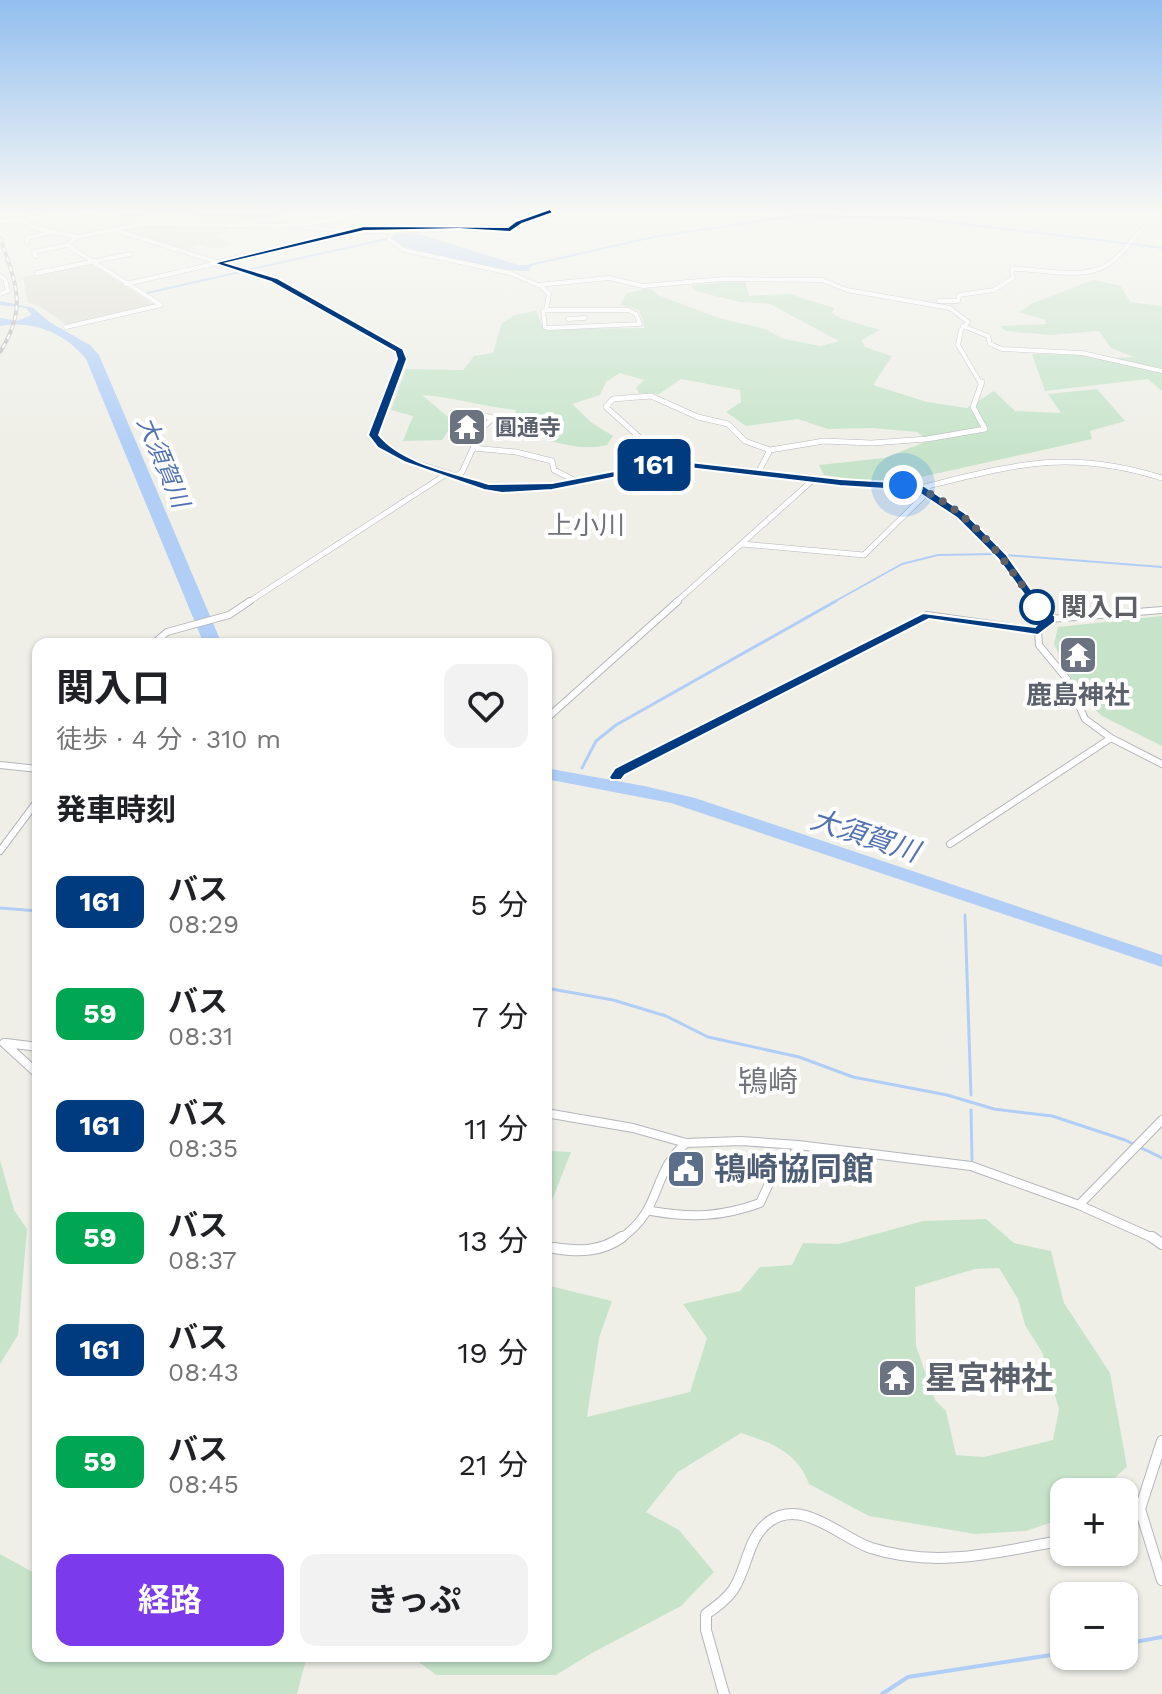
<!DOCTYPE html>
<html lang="ja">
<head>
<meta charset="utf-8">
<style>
  :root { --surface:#fff; --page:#f2f2f2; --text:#202124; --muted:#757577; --accent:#7c3aed }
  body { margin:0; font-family:"Work Sans","Noto Sans JP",sans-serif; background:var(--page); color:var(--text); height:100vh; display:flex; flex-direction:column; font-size:30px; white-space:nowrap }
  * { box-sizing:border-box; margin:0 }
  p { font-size:26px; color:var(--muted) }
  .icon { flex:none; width:44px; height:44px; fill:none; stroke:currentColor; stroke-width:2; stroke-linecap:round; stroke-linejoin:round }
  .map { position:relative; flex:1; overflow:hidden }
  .drawer { position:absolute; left:32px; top:638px; width:520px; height:1024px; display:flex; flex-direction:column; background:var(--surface); border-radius:16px; box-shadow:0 2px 6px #0004 }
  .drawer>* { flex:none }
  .badge { padding:0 16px; border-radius:12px; font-size:28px; line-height:52px }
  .buttons { position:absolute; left:1050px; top:1478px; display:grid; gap:16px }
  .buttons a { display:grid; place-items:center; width:88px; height:88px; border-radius:16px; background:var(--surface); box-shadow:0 2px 6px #0004; font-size:40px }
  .you { position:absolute; width:40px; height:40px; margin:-20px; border:6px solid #fff; border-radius:50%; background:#1a73e8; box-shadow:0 0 0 12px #1a73e833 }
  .map>.badge { position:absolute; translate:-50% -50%; box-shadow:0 0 0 4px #fff }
  h2 { padding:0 24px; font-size:30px; line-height:72px }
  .round { display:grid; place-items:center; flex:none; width:84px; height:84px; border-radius:16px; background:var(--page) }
  .head { display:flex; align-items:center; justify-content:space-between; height:136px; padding:0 24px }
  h1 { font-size:38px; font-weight:700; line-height:60px }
  .primary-button { display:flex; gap:16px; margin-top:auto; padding:16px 24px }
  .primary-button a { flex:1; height:92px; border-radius:16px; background:var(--accent); color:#fff; font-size:32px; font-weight:700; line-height:92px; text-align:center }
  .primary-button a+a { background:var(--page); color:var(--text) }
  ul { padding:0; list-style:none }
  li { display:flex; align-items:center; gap:24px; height:112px; padding:0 24px }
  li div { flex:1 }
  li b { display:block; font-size:30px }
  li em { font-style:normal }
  li .badge { min-width:88px; font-weight:700; text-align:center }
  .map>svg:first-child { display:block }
  .education { fill:#dfded6 }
  .green { fill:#c7e4cb; fill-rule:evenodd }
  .water { fill:#b1cef7 }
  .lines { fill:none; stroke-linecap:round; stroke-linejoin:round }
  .stream-far2 { stroke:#b1cef7; stroke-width:2 }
  .stream-far1 { stroke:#b1cef7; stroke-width:3 }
  .stream { stroke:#b1cef7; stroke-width:4 }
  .minor-far4-casing { stroke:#b5b6bb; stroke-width:5 }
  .minor-far3-casing { stroke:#b5b6bb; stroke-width:6 }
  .minor-far2-casing { stroke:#b5b6bb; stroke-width:8 }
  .minor-far1-casing { stroke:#b5b6bb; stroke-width:10 }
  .minor-casing { stroke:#b5b6bb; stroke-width:12 }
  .minor-far4 { stroke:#fff; stroke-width:4 }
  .minor-far3 { stroke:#fff; stroke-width:5 }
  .minor-far2 { stroke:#fff; stroke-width:6 }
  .minor-far1 { stroke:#fff; stroke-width:8 }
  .minor { stroke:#fff; stroke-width:10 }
  .rail-casing { stroke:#b5b5b6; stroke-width:4 }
  .rail { stroke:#fff; stroke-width:2; stroke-dasharray:5; stroke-linecap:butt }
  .line { fill:#003b80; stroke:#fff; stroke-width:2 }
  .walk { stroke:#5f6166; stroke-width:8; stroke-dasharray:0 14.4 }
  .stop-dot { fill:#fff; stroke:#003b80; stroke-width:4 }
  .labels { text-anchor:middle; stroke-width:8; stroke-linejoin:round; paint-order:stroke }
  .far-worship-label { font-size:22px; font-weight:bold; fill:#5b616d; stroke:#fff; text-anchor:start }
  .far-water-label { font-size:24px; font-style:italic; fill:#5272b1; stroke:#fff }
  .far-quarter-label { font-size:26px; fill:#707378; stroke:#fff }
  .stop-label { font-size:26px; font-weight:bold; fill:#5f6166; stroke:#fff; text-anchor:start }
  .worship-label { font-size:26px; font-weight:bold; fill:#5b616d; stroke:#fff }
  .water-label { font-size:28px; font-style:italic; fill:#5272b1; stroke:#fff }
  .quarter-label { font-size:30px; fill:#707378; stroke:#fff }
  .near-service-label { font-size:32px; font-weight:bold; fill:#4e5e75; stroke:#fff; text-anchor:start }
  .near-worship-label { font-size:32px; font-weight:bold; fill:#5b616d; stroke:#fff; text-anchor:start }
</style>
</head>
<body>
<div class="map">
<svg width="1162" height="1694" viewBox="0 0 1162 1694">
  <rect width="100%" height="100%" fill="#efefe8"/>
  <path class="education" d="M140,225L230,227L218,237L234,245L214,249L200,245L183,251L118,230Z
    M91,264L156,306L68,326L38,305L28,303L23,277Z"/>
  <path class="green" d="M119,212H288C257,227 204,215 170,213C154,213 136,217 120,218Z
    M1093,280L1121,286L1130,302L1162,306V391L1148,379L1045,391L1032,354L1082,355L1099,359L1134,357L1111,348L1099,331L1051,335L1006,331L1000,326L1046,324L1045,320L1019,312L1033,303Z
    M745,281L749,296L790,294L834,308L832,313L840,318L880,330L862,340L865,347L892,356L873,385L927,402L967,408L994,391L1015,411L1061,413L1048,394L1097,389L1125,421L1090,431L1092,439L903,481H867L824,475L819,465L884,458L928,441L917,432L872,428L828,429L798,419L746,426L726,412L741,402L740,390L681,379L659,394L639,393L636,388L644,380L620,373L606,382L600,395L572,404L592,423L613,436L607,445C573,453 546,437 513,431L516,410C484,407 454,397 422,395L454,422L442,440L403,441L413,416L391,410L406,369L463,370L474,356L493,353L502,323L515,315L536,311L544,329L645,328L639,310L620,305L627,293L651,288L658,295L719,318L765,329L784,339L821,346L839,341L770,304L740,302L695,291L691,285Z
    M1162,616V746L1102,716L1081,697L1054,644L1058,627Z
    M551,1151L571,1152L551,1203L546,1206V1156Z
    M0,1160L14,1210L27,1229L18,1335L0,1364Z
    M986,1219L1014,1243L1051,1251L1064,1303L1110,1373L1127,1467L1098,1492H1064V1518L1026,1531L975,1534L869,1516L809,1484C797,1452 772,1443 741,1433L678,1472L646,1512L679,1530L714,1572L681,1606L592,1653L556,1675H436L411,1656H546V1285L612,1301L599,1338L587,1417L690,1392L707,1338L683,1304L740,1291L760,1267L792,1265L803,1243L839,1244L923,1221ZM999,1268L1018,1299L1025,1325L1042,1352L1059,1409L1053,1440L984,1457L956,1455L946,1411L935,1400L916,1346L915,1287L975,1269Z
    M0,1554L38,1575V1656H307L297,1694H0Z"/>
  <path class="water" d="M413,232L518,265H532L529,271C507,272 406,253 391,240L397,233Z
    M0,301L33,308L51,323L90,345L99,355L222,644H204L86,359C65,333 33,320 0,326V318L17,321L32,315L26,308L0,305Z
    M546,768L644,786L695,798L1162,955V967L671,803L546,779Z"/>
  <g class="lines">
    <path class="stream-far2" d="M796,216L913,218L1124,243
      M1126,243L1162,248
      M530,265L653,237L794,216
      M247,270L387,239
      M147,293L244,271
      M1005,555L1162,567
      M832,603L902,564L938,555L996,554"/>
    <path class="stream-far1" d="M582,768L596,741L616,725L836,601
      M0,908L38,911
      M965,915L971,1095
      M546,988L613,1000L666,1016L708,1037L799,1057L853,1077L947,1095L994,1109L1052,1116L1125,1140L1162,1158
      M971,1110L972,1160"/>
    <path class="stream" d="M1124,1644L1162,1637
      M882,1694L908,1677L1064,1653"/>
    <defs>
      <path id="minor-far4" d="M22,220L36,228L77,237L142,224L287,226L339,219L360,212
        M0,221L96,212
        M304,227C372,236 442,226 510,230L519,222L550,212
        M115,230L274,280L393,346L400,351L402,359L392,384
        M393,230L389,239L404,250L510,273L538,285L609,278L643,286L723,279L822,280L847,290L950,308L968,322L961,330L958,345L981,384
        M27,242V238L51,232
        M36,256L33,252L67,245
        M218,262L347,234
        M37,273L130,254
        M0,276L5,279L8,291L0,294
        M126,284L218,263
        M540,285L549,294L546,310
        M939,301H958L959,295L994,290L1013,278L1012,269C1042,268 1080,281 1107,265C1122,256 1131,240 1143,228
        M546,310H628L636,314L640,324L549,328L545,327L543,311Z
        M568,319L585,318
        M963,326L988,336L990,344L1002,349L1082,353L1162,371
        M66,327L161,305L67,245L76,238"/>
      <path id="minor-far3" d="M393,382L374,429V438L407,460L492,488L552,487L672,463L840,482L911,486L961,515L1002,556L1035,603
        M473,448L516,452L552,461L554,470L574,480
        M658,464L648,445L606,407L613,399L651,396L698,417L728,424L745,441L770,450L824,441L872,443L927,439L985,429L973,407L982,382
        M759,471L770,450
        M457,476L462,472L483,427L493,418L475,414
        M920,488C1013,465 1067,448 1162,478
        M742,544L864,555L927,493
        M247,603L448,473
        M675,603L814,479"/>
      <path id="minor-far2" d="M1033,601L1050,619L1038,631L1039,645L1067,679L1085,719L1111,738L1162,764
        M1050,619L1162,610
        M153,644L167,632L229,615L250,601
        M546,719L678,601
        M0,765L38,769
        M616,777L620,772L927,615L1038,631
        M950,844L1111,738
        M0,851L38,800"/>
      <path id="minor-far1" d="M4,1043L38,1074
        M6,1043L38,1047
        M546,1113L633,1128L686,1143L741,1141L798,1145L971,1166L1079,1205L1155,1239
        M1079,1205L1162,1120
        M651,1211C691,1218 722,1217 760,1203L772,1177L801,1146
        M620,1239C664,1209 650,1174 686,1143"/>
      <path id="minor" d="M1152,1237L1162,1244
        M554,1248C579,1252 601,1252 622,1237
        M1162,1441L1140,1509L1162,1580
        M1124,1517L1140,1509
        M724,1694L706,1630V1614C716,1607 726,1600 733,1590C748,1568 747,1537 770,1521C803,1498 841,1538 871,1548C937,1569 999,1552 1064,1540"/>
    </defs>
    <use href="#minor-far4" class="minor-far4-casing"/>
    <use href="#minor-far3" class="minor-far3-casing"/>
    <use href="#minor-far2" class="minor-far2-casing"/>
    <use href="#minor-far1" class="minor-far1-casing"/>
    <use href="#minor" class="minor-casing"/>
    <use href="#minor-far4" class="minor-far4"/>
    <use href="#minor-far3" class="minor-far3"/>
    <use href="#minor-far2" class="minor-far2"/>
    <use href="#minor-far1" class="minor-far1"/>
    <use href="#minor" class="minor"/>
    <defs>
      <path id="rail" d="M0,238C16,283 28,308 0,352"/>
    </defs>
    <use href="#rail" class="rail-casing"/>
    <use href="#rail" class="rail"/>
  </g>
  <linearGradient id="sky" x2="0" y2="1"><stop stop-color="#92beee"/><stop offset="0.47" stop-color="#f8f8f5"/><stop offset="1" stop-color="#f8f8f5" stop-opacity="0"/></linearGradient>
  <rect width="1162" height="449" fill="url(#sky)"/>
  <path class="line" d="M550,209L553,213L522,224L510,232L459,229L364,231L227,263L277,278L403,349L407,359L379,435C402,464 456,473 489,484L552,483L672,460L840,479L911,483L924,486L965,513L1006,554L1045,609L1055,616V622L1038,635L929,619L625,775L621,780H611L609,777L615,768L923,613L1035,627L1042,619L998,559L957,518L916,491L840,486L672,466L552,490L502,493L484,490L404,462L378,448L368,435L397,359L395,352L271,282L213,263L364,226L508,227L516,221Z"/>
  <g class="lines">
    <path class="walk" d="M903,485C962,495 1009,566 1041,612L1037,607"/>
  </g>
  <defs>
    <symbol id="temple-square" viewBox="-11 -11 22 22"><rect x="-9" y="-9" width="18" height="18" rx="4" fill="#6b7280" stroke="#fff"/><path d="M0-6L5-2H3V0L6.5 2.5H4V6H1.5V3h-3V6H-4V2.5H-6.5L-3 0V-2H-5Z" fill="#fff"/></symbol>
    <symbol id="civic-square" viewBox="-11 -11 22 22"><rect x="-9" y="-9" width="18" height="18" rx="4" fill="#5c6f8a" stroke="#fff"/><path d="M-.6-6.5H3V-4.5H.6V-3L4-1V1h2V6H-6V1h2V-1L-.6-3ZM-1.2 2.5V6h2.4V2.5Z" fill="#fff"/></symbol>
  </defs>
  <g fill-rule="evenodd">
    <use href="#temple-square" x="445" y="405" width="44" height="44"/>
    <use href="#temple-square" x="1056" y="633" width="44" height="44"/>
    <use href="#civic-square" x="664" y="1147" width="44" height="44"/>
    <use href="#temple-square" x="875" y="1356" width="44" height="44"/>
  </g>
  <circle class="stop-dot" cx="1037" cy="607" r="16"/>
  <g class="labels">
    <g class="far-worship-label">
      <text x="495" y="435">圓通寺</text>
    </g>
    <g class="far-water-label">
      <text transform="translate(163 462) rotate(67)" y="8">大須賀川</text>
    </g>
    <g class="far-quarter-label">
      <text x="586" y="534">上小川</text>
    </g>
    <g class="stop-label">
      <text x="1061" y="616">関入口</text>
    </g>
    <g class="worship-label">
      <text x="1078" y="704">鹿島神社</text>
    </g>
    <g class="water-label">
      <text transform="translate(865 835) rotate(18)" y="10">大須賀川</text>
    </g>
    <g class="quarter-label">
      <text x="768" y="1092">鴇崎</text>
    </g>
    <g class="near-service-label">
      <text x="714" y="1180">鴇崎協同館</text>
    </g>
    <g class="near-worship-label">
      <text x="925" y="1389">星宮神社</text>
    </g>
  </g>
</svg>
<div class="buttons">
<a>+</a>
<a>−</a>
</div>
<div class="you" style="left:903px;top:485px"></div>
<b class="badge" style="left:654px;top:465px;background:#003b80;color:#fff">161</b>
<section class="drawer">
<div class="head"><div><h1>関入口</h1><p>徒歩 · 4 分 · 310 m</p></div><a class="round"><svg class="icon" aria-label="heart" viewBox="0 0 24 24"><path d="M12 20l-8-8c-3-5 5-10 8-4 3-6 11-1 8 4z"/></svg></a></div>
<h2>発車時刻</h2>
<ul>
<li><span class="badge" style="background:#003b80;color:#fff">161</span><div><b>バス</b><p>08:29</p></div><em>5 分</em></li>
<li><span class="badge" style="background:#00a651;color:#fff">59</span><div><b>バス</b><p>08:31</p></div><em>7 分</em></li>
<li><span class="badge" style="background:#003b80;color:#fff">161</span><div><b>バス</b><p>08:35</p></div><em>11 分</em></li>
<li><span class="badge" style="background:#00a651;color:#fff">59</span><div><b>バス</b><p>08:37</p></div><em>13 分</em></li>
<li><span class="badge" style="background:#003b80;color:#fff">161</span><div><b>バス</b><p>08:43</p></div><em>19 分</em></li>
<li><span class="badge" style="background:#00a651;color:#fff">59</span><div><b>バス</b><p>08:45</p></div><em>21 分</em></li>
</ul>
<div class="primary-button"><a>経路</a><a>きっぷ</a></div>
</section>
</div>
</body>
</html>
